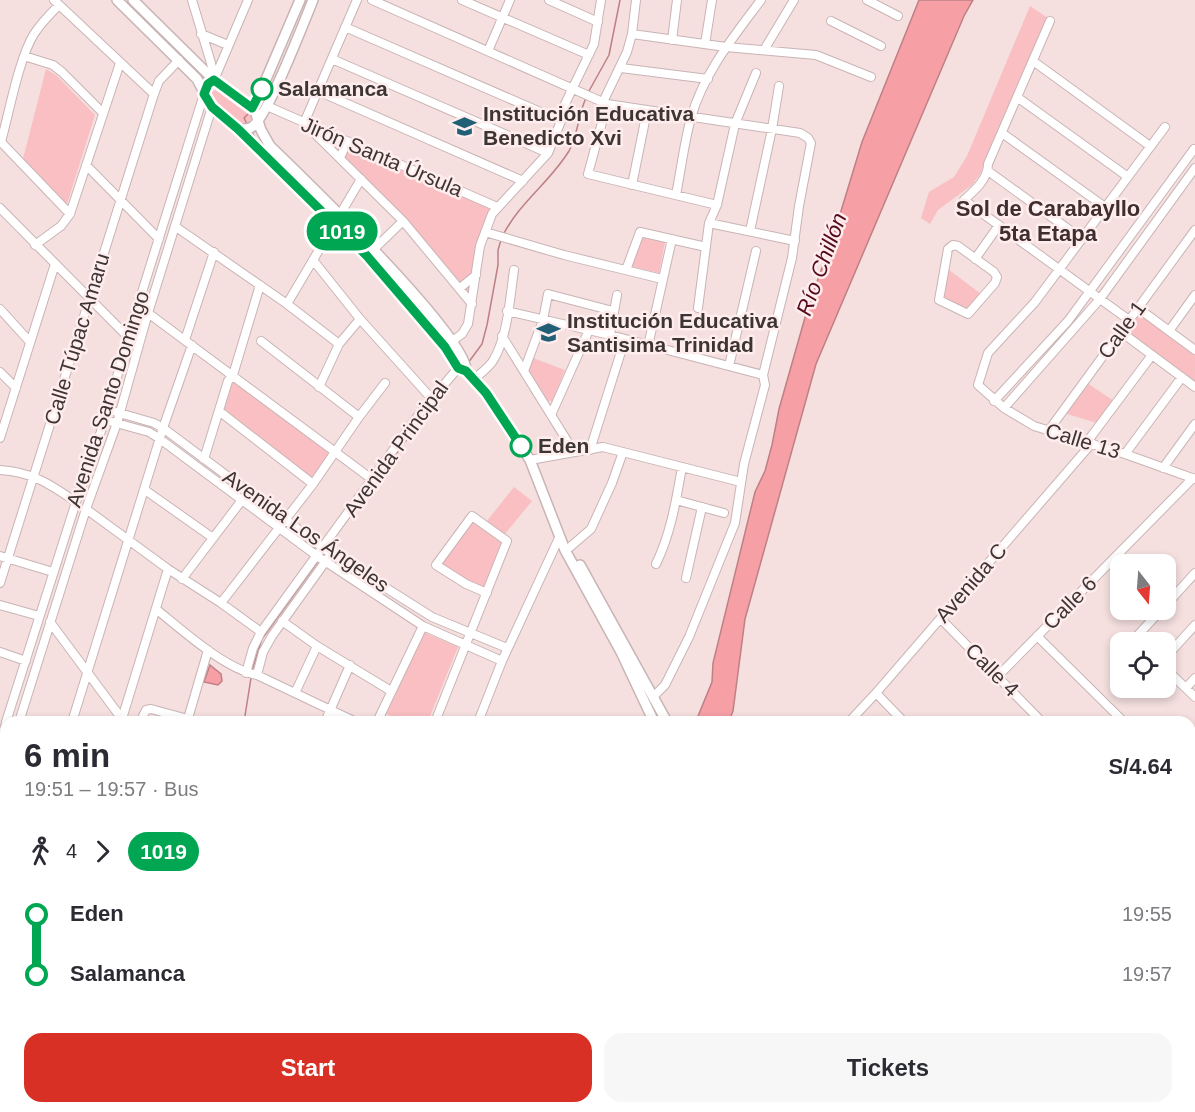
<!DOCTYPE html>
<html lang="en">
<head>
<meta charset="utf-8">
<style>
  :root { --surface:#fff; --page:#f7f7f7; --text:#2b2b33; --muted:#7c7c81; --accent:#d93025 }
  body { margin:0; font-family:Helvetica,sans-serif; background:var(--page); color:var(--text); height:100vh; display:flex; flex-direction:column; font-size:22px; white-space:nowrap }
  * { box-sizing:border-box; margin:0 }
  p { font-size:20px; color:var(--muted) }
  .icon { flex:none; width:33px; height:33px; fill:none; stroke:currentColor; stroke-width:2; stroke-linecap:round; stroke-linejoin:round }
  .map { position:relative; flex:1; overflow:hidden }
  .panel { position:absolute; left:0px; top:716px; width:1196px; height:398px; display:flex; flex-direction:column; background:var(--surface); border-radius:18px 18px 0 0; box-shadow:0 3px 9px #0003 }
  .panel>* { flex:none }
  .badge { padding:0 12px; border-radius:20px; font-size:21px; line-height:39px }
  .needle { width:39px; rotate:163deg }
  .fabs { position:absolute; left:1110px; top:554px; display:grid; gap:12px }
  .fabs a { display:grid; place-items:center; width:66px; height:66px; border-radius:12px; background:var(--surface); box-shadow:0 3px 9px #0003; font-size:30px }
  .map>.badge { position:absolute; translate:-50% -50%; box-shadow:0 0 0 3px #fff }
  .legs { display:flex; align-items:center; gap:9px; height:66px; padding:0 24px; font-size:20px }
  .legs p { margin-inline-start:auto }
  .summary { display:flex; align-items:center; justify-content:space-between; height:102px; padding:0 24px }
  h1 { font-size:33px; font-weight:800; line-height:45px }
  .cta { display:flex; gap:12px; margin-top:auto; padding:12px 24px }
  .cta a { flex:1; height:69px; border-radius:18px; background:var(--accent); color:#fff; font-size:24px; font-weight:800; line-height:69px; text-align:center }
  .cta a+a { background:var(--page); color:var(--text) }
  ul { padding:0 24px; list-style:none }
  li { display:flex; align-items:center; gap:21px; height:60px; font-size:22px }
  li i { display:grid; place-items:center; width:9px; height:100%; margin:0 8px; background:currentColor }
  li i::after { content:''; width:15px; height:15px; margin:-8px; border:4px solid; border-radius:50%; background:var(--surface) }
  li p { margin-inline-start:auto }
  li:first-child i { background:linear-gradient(#0000 50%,currentColor 0) }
  li:last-child i { background:linear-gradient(currentColor 50%,#0000 0) }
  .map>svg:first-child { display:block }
  .green { fill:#f9bfc2 }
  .water { fill:#f6a0a6; stroke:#be8084; stroke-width:1.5 }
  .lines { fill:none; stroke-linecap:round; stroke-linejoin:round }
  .stream { stroke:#be8084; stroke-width:1.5 }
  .minor-casing { stroke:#c9b4b5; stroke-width:10 }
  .major-casing { stroke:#c9b4b5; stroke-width:12 }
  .minor { stroke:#fff; stroke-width:8 }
  .major { stroke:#fff; stroke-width:9 }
  .line-1-casing { stroke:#fff; stroke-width:14 }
  .line-1 { stroke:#00a651; stroke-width:9 }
  .stop-1-dot { fill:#fff; stroke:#00a651; stroke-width:3 }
  .labels { text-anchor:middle; stroke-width:5; stroke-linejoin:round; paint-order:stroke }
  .stop-label { font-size:21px; font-weight:bold; fill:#3d3434; stroke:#ffedee; text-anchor:start }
  .poi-label { font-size:21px; font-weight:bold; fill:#3d3434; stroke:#ffedee; text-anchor:start }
  .street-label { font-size:21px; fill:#3d3434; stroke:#ffedee }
  .neighbourhood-label { font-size:22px; font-weight:bold; fill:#3f2e2f; stroke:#ffedee }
  .water-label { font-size:22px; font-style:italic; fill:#550a1a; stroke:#ffedee }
</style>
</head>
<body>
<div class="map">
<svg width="1195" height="1112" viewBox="0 0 1195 1112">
  <rect width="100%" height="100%" fill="#f5dfdf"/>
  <path class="green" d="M1030,6L1048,18L980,174L972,185L938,210L930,224L921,218L929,192L954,177L967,156Z
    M46,69L56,75L95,115L67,204L23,159Z
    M216,89L221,90L251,114L252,118L249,122L240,123L213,103L210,94Z
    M316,131L492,208L477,247L471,299Z
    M642,237L665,242L659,273L630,266Z
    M948,269L981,294L967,310L942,298Z
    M1140,313L1195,354V383L1126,332Z
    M533,358L565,370L552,401H547L528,370Z
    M234,379L333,454L312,480L221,410Z
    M1087,383L1114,401L1097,423L1064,413Z
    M514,487L532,501L504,535L487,521Z
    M474,521L504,542L485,589L439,564Z
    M423,632L458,647L428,721H403L386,714Z
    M169,1107H196L195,1112H168Z"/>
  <path class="water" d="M919,0H973L964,16L816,364L745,619L733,711L729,721H696L712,682L713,663L755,492L765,471L772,445L779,409L808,307L834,234L862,142Z
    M210,665L221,674L222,681L218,685L204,682Z
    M522,1107H564L562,1112H520Z"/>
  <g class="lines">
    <path class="stream" d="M589,91L609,55L620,0
      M248,126L244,118L249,113
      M252,132L257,141
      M322,205L333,217
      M503,235C520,202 550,182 569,151C578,135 578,115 586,98
      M468,363L482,344L487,325L498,265V250L501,240
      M328,546L436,400
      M252,670L262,639L319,560
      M244,722L251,678
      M116,1112L118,1107"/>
    <defs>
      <path id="minor" d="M54,0L154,94
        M192,0L211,63L214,78
        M357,0L304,123L403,221L472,304
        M372,0L607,104L800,133L808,138L811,143L799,206L792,258L763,375L765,385L744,464L735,523L689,637L665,685L654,696
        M462,0L589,55
        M549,0L598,22
        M867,0L898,16
        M831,21L881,46
        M1050,21L988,164C988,179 975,190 964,200L1129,320
        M345,27L561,121
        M201,34L228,45
        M632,34L726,47L816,55L871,77
        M672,40L677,0
        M705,44L712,0
        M764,50L794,0
        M488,51L510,0
        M24,56L53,65L62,72L103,113
        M332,59L548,153
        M1033,61L1150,146
        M621,68L708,79
        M214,80L248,0
        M318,91L523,181
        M1017,97L1128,177
        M603,102L627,52L632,34L636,0
        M607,104L588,174L717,205
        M267,106L497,207
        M1165,127L1035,302L988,353L978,385L1004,408L1034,426L1125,454L1195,479
        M1002,133L1105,207
        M0,141L70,214
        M1,142C9,113 19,58 34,34C41,23 50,14 59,5
        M340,158L347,142
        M86,165L159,239
        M988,171L1082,239
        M632,185L647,111
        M676,195C681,170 684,143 691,118C703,74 734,36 761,0
        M0,208L128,337
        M709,223L795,241
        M176,227L287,304L339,344
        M750,231L772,129L779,86
        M485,232L564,255L662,279
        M35,245L61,226L70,214L120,63
        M953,245L958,246L994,272L997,277L995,283L968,314L939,300L947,255L948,249Z
        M371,252L403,221
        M975,259L999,225
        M313,260L360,319L431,398
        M626,270L640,232L706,247
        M460,288L476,275
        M287,304L361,179
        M698,308L709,223L717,205L735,124L756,73
        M1138,308L1195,350
        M0,309L30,342
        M507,311L610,335L763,375
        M148,313L373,480
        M1169,331L1195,295
        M1121,332L1195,387
        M610,335L617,295
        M502,336L574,452
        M185,340L214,252
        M261,341L359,417
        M448,344L462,334L468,324L480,246L492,214L548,153L561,121L565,104L594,44L601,0
        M648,346L672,239
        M729,366L756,251
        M524,371L543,320L548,294L613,311
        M0,372L16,388
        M474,379C481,373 490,367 494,359C508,335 510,297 514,270
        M319,387L339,344L360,319
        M994,401L1068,321L1194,149
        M1004,408L1100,299L1195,168
        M219,411L313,484
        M116,412L154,423L163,428L326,550L432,617L507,648
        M551,415L589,330
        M105,420L149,432L160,439L317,556L423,626L502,661
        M1049,430L1195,230
        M0,438L55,264
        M1087,442L1152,355
        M590,450L625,339
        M1125,454L1182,377
        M204,459L228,381L233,375L260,285
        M530,460L603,447L741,482
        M1163,468L1195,424
        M0,470C32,472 50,484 76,502
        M145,490L213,538
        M676,500L724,513
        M86,509L168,569L221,603L261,632
        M570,547L591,529L612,483L623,452
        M0,556L53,572
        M656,564C671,533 676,501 682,467
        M686,578L702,507
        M182,579L242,500
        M0,583L154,94L159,81L179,60
        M221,603L313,484L359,417L385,383
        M0,605L39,616
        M1166,605L1195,573
        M156,609C182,630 225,669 257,675L263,652L272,636L328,558
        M941,619L1042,722
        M282,621L317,646L391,691
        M50,622L122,719
        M1037,636L1124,722
        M1137,642L1136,638L1138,635L1162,609
        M0,652L26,661
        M1166,657L1195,625
        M1166,669L1195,697
        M246,673L253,648L261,632L420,413L458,368
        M257,675L356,722
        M998,676L1193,478
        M1186,688L1195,678
        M295,693L317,646
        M876,693L904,722
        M6,722L76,502L105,420L128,337L204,94
        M19,722L86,509L117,423L148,313L212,107
        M72,722L163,428L192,345
        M121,722L168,569
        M140,722L146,710L151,709L188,719
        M187,722L208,650
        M325,722L350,665
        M377,722L423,626
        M435,722L507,541L472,516L436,565L466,584L487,593
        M478,722L502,661L559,538
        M849,722L876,693L1092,443
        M0,742L6,723
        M0,751L6,754
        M0,777L6,760
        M1190,787L1195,793
        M0,803L6,806
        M1190,880L1195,874
        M0,914L6,895
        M0,1019L6,1023
        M1190,1027L1195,1033
        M1190,1042L1195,1036
        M0,1069L6,1073
        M1190,1102L1195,1096
        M59,1107L67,1112
        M349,1107L362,1112
        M670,1107L680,1112
        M106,1112L107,1107
        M122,1112L123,1107
        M200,1112V1107
        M277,1112L279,1107
        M318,1112L320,1107
        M631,1112L635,1107
        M707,1112L708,1107
        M956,1112L961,1107
        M1103,1112L1108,1107
        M1121,1112L1126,1107
        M1179,1112L1184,1107"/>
      <path id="major" d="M117,0L197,79L212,107L238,129L367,256L445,347L458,368L466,371L486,393L530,460L565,550L621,652L654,722
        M133,0L214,80L255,111L261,130L270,146C301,176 470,339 466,371
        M252,108L258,98L300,0
        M238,129C243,129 247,130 252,127C267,118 304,22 313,0
        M580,565L667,722
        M889,1107L892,1112"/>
    </defs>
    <use href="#minor" class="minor-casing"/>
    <use href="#major" class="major-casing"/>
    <use href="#minor" class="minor"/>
    <use href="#major" class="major"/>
  </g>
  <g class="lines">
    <defs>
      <path id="line-1" d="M262,89L252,108L214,80L208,84L204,94L212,107L238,129L367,256L445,347L458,368L466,371L486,393L521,446"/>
    </defs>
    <use href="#line-1" class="line-1-casing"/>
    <use href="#line-1" class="line-1"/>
  </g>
  <defs>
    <symbol id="school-bare" viewBox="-9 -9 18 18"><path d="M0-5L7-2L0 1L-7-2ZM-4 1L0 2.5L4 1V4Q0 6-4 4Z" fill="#205f75" stroke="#ffedee" stroke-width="2.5" paint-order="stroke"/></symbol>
  </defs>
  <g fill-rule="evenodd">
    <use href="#school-bare" x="448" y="110" width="33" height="33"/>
    <use href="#school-bare" x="532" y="316" width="33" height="33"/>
  </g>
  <g class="stop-1-dot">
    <circle cx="262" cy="89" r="10"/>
    <circle cx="521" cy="446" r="10"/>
  </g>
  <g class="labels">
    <g class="stop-label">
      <text x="278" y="96">Salamanca</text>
      <text x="538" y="453">Eden</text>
    </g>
    <g class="poi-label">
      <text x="483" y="121">Institución Educativa<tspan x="483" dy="24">Benedicto Xvi</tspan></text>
      <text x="567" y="328">Institución Educativa<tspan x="567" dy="24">Santisima Trinidad</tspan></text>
    </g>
    <g class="street-label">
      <text transform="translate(382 157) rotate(23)" y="7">Jirón Santa Úrsula</text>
      <text transform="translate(1122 330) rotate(-54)" y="7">Calle 1</text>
      <text transform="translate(77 339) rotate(-73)" y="7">Calle Túpac Amaru</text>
      <text transform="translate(108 399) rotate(-72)" y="7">Avenida Santo Domingo</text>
      <text transform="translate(1083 441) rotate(17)" y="7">Calle 13</text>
      <text transform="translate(396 449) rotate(-54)" y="7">Avenida Principal</text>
      <text transform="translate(306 531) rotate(35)" y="7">Avenida Los Ángeles</text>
      <text transform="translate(971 583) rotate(-49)" y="7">Avenida C</text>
      <text transform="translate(1070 603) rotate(-45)" y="7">Calle 6</text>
      <text transform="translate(992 670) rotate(45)" y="7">Calle 4</text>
    </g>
    <g class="neighbourhood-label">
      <text x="1048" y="216">Sol de Carabayllo<tspan x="1048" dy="25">5ta Etapa</tspan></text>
    </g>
    <g class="water-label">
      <text transform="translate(821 264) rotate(-70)" y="8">Río Chillón</text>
    </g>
  </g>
</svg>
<div class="fabs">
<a><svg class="needle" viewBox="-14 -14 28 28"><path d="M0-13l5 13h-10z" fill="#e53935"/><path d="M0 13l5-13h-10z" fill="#7c7c81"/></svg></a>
<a><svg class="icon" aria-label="locate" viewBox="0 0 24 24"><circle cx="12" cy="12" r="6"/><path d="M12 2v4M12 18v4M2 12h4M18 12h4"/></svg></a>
</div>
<b class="badge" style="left:342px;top:231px;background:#00a651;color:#fff">1019</b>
<section class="panel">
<div class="summary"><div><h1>6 min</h1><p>19:51 – 19:57 · Bus</p></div><b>S/4.64</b></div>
<div class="legs"><svg class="icon" aria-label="walk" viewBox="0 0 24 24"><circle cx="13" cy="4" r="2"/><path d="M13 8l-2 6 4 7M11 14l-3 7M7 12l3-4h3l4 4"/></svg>4<svg class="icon" aria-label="forward" viewBox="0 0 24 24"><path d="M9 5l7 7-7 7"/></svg><b class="badge" style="background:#00a651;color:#fff">1019</b></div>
<ul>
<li><i style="color:#00a651"></i><b>Eden</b><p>19:55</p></li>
<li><i style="color:#00a651"></i><b>Salamanca</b><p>19:57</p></li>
</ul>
<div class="cta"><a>Start</a><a>Tickets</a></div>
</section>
</div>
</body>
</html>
